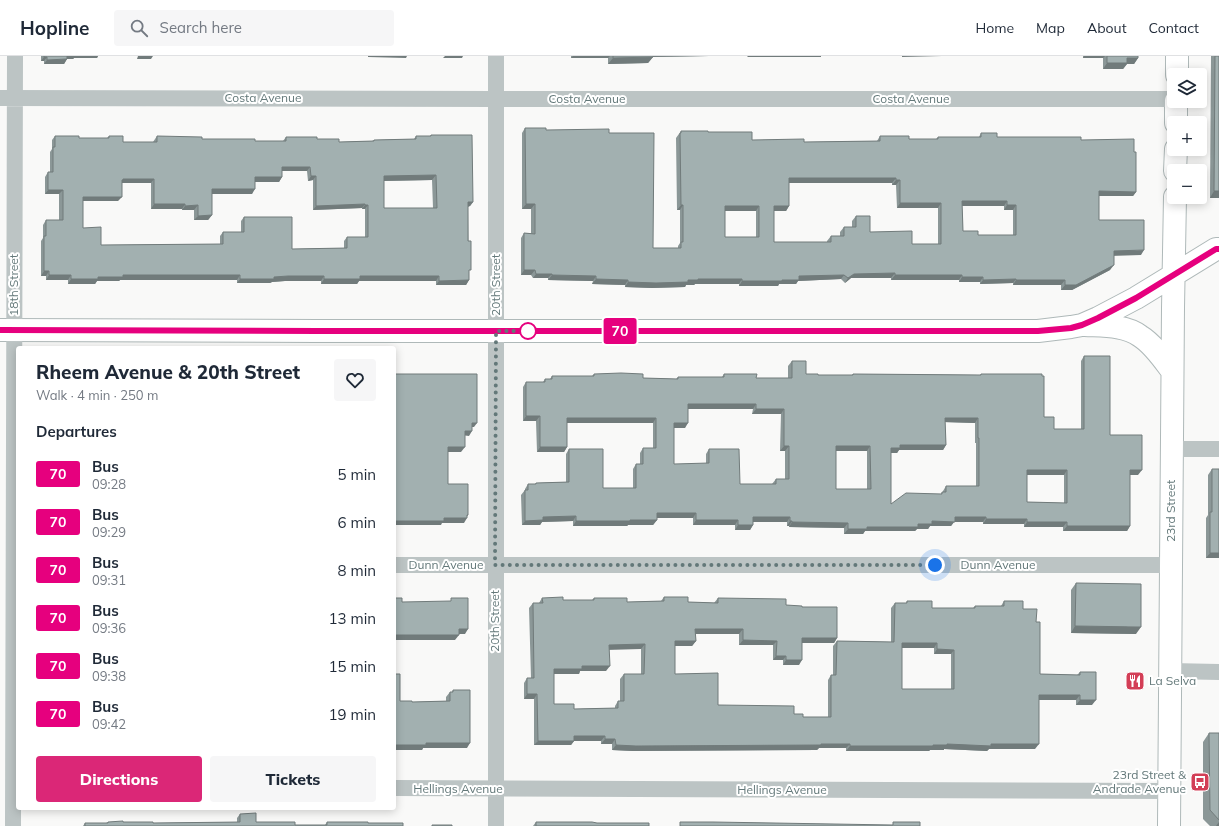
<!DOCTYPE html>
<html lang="en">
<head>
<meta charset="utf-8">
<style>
  :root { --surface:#fff; --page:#f6f6f7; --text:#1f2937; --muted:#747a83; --line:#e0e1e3; --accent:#db2777 }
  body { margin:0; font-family:Mulish,sans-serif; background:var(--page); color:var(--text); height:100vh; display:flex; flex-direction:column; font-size:15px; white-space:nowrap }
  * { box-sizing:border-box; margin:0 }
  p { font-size:13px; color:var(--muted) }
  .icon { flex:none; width:22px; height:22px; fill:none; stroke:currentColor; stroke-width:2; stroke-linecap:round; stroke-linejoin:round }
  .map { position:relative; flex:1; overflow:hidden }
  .panel { position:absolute; left:16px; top:290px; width:380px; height:464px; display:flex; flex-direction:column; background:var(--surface); border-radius:4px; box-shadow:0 2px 10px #0003 }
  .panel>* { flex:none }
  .badge { padding:0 8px; border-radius:3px; font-size:14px; line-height:26px }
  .fabs { position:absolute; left:1167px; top:12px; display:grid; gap:8px }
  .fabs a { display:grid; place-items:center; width:40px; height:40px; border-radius:4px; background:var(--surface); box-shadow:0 2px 10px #0003; font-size:20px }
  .you { position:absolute; width:20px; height:20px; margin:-10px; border:3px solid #fff; border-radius:50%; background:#1a73e8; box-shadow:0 0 0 6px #1a73e833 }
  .map>.badge { position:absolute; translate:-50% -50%; box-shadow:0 0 0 2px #fff }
  h2 { padding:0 20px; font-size:15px; line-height:36px }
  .round { display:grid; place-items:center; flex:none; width:42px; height:42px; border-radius:4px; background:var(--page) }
  .overview { display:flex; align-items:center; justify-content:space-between; height:68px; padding:0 20px }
  h1 { font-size:19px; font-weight:800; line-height:30px }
  .cta { display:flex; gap:8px; margin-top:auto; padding:8px 20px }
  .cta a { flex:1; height:46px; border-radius:4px; background:var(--accent); color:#fff; font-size:16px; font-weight:800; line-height:46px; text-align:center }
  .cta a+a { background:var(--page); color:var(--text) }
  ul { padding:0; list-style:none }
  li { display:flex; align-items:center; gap:12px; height:48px; padding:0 20px }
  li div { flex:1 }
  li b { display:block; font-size:15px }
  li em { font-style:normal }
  li .badge { min-width:44px; font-weight:700; text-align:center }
  header { display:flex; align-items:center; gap:24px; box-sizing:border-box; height:56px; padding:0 20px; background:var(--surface); border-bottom:1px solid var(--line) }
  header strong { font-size:19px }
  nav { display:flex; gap:22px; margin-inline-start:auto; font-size:14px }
  .search { width:280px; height:36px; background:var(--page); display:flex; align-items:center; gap:10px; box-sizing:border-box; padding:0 14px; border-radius:4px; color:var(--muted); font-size:15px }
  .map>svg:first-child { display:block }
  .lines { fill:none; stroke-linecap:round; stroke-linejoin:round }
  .secondary-casing { stroke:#afb9b9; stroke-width:24 }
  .street { stroke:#bcc4c4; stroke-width:16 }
  .secondary { stroke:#fff; stroke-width:22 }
  .wall { fill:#8b9797; fill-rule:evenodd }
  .shaded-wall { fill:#717b7b }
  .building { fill:#a2b0b0; stroke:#717b7b; fill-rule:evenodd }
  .line-casing { stroke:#fff; stroke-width:9 }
  .line { stroke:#e6007e; stroke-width:6 }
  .walk { stroke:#637879; stroke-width:4; stroke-dasharray:0 7.2 }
  .stop-dot { fill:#fff; stroke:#e6007e; stroke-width:2 }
  .labels { text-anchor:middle; stroke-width:4; stroke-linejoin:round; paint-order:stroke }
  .street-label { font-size:12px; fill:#637879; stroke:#fff }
  .poi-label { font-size:12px; fill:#637879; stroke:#fff; text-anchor:start }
</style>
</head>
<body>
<header>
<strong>Hopline</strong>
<div class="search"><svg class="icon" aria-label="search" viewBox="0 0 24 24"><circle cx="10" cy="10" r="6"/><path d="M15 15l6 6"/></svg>Search here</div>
<nav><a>Home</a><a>Map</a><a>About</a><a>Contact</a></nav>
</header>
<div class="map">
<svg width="1219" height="770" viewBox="0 0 1219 770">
  <rect width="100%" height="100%" fill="#f9f9f8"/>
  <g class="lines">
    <defs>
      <path id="secondary" d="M1177,19V0
        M1176,67V45
        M1175,115L1176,93
        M1085,269C1103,270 1125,269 1140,280C1153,288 1163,303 1172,315
        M0,274L318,275H1038L1071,271L1082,269L1098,262L1136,242L1216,193H1219
        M1169,770L1173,252L1175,141"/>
    </defs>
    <use href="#secondary" class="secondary-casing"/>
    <path class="street" d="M496,0V770
      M0,42L496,43H1174
      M1172,393H1219
      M394,509H1171
      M1170,615L1219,616
      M394,732L1169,735
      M13,770L15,0"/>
    <use href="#secondary" class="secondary"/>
  </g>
  <path class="wall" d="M41,0H98L97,2H74L73,3H67L64,8H44V5H41Z
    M571,0H709L653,1L648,7L608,8V2H571Z
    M1083,0H1138V2L1134,8H1127L1123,13H1103V2H1083Z
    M1211,0H1219V142H1210Z
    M525,72L546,74L609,77L653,192H678V190L680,187V154H677L676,82L681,75L708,76L752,84L804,86L877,85L880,80L909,83H936L938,81H979L981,77L997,81L1081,84L1134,96L1136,136L1133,140H1099V164L1141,199H1114L1110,214L1072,234H1061V229H1013V227L980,228V226H959V224H891V222H851L845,227L841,223L798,225L796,228H779L778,230H739V228H695L694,229H686L685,231L652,232L625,231V229L592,228L593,225L548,224V222H533L531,219H521V182L524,177H531V153H522V77ZM789,127H892V129H896L897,152H938V188H912L870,176L856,160L852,165V171H844L840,176V180H831L827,185V186H774V155H786L789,150ZM962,150H1004V154H1013V179H978L963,175ZM725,155H756V181H725Z
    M431,79L473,146L470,150L468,151L469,224L466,229H436V225H359L357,228H321V225H285L272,226L270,227H237V224H120L119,225H97L95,228H68V224H46V220H41V185L43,182V169L46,164H59V138H45V121L48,116H50V96L52,93V84L55,80L79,82H107L109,80L123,86H153L157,80L202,83L255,85H283L286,81L317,83L339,86L372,85L374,84L414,83L416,80H430ZM282,115H307L308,125L313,124V154L362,152V153H365V181H347L344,185V192L292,193L244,161L241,165V176H223L220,180V188L101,189L83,172V145H118L122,127H151V153H182V154H194V164H208L212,159V138H252L255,126H279L282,121ZM432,124L433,152H384V125Z
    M1084,300L1110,379L1138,419H1130V470L1127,475H1063V471H1024V468H983V466H954L951,470H930L928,473H917L915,475H865L863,478H844V472L789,471V470H787V466H753V469L750,474H735V469H693V462H657V464L653,469H628L627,470H573V465L542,466L540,469H522L521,439L525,434V433L528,428H535L536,427L566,426V398L569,393L603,432H633V413L636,408H640V397L643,392H653V367H567V391L564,396H537L536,365H523V331L526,326H543L545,323H550L552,320H592L594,318L643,322L676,323L678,321H722L724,318L756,322H788V310L792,305L806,318L818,319H852L853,318L980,319L981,318L1044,361L1054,373H1081V305ZM688,353H753L752,358H781L780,395H785V423H776L772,428H740L709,393L706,398V408H674V372H685ZM945,366L975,367V387H976V430H946L943,435V436H942L941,438L891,448V397H897L899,394H943L946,389ZM836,395H867V433H836ZM1027,419H1064V447L1027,446Z
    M1212,413L1219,502H1206V462L1208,459V419Z
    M1076,527L1136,578L1071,577V534Z
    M664,541L688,546L714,547L718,542L802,551L837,582L834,587H802L799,609H783V604H773V589H739V578H695L696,585L692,590H675V618L718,649L794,658L803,661H828V624L831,619H833V590L837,585L891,586V552L895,547H906L907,545L932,552H973L975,550H1001L1004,545L1023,553L1036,566L1040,618L1077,619L1080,616L1092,649H1076V644H1039L1035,693H989L987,695L944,693V694H930L929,695H846V692H819L817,694L633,695L612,694V688H601V685H574L571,689H534V643H524V627L527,622H531L529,552L533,547H539L542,542L563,544H592L594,542L627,546L661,545ZM902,592H934V598H951V633H902ZM609,593H641V618H624L620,623V645H618L615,650V652L574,653L554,648V618H579L580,615H606Z
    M453,634L467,692H423L422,694H394L400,645L412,646L446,645V641L450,636H452Z
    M1209,677H1219V770H1210L1203,763V686Z
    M240,758L256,766L295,769H325L327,766L368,767L403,770H83L85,767H106L108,766L153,767L237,766V762Z
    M536,766L597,767L649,770H533Z"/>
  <path class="shaded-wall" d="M66,0H98L97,2H74L73,3H64Z
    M138,0H162H153L151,3H137Z
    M368,0H407L406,2L368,1Z
    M445,0H463L462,2H443Z
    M573,0H610L608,2H571Z
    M649,0H709L648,1Z
    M748,0H821V1H747Z
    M902,0H942L902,1Z
    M1084,0H1105L1103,2H1083Z
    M44,1H47L44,5H41Z
    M653,1L648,7L608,8L613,2Z
    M1127,2H1138L1134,8H1127L1123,13H1103L1107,7Z
    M67,3L64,8H44L47,4Z
    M282,111H310L307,115H279Z
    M436,119L432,124L380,125L384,120Z
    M311,120H316L313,124L308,125Z
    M255,121H282L279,126H252Z
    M789,122H896L892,127H786Z
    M123,123H154L151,127H121L118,129Z
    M896,124H900L896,129H892Z
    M212,133H255L252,138H208Z
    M48,134H63L59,138H45Z
    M1099,135L1136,136L1133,140H1095Z
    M1214,135H1219V142H1210Z
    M83,141H122L118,145H80Z
    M962,145H1007L1004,150H959Z
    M468,146H473L470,150L465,151Z
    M900,147H941L938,152H897Z
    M154,148H185L182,153H151Z
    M365,148L362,152L313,154L316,150Z
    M526,148H535L531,153H522Z
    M198,149L194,154H182L185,150Z
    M365,149H368L365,153H362Z
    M681,149H683L680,154H677Z
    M1007,149H1016L1013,154H1004Z
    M725,150H759L756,155H722Z
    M774,150H789L786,155H770Z
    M212,159L208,164H194L198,160Z
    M1144,194L1141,199L1110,200L1114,195Z
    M1114,209L1110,214L1072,234H1061L1065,229Z
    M524,214H535L531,219H521Z
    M44,215H49L46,220H41Z
    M895,217L891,222H851L845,227L848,222L854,218Z
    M536,218H552L548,222H533Z
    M49,219H71L68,224H46Z
    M123,219H240L237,224H120L119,225H97L95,228H68L71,223L98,221Z
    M552,219L596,220L593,225L548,224Z
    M844,219L841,223L798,225L796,228H779L778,230H739L742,225L782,224L799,220Z
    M895,219H962L959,224H891Z
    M288,220H324L321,225H285L272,226L270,227H237L240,223Z
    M360,220H439L436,225H359L357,228H321L324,223Z
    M962,221H983L980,226H959Z
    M596,223L628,224L625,229L592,228Z
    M698,223H742L739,228H695L694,229H686L685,231L652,232L625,231L628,226L688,224Z
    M1016,223L1013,227L980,228L983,224Z
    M469,224L466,229H436L439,225Z
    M1016,224H1065L1061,229H1013Z
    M688,348H756L753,353H685Z
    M756,353H784L781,358H752Z
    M526,360H540L536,365H523Z
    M567,362H656L653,367H564Z
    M945,362H978L975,367L942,366Z
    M472,367H477L474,371H469Z
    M674,367H688L685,372H670Z
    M465,375H472L469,380L461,379Z
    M900,389H946L943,394H899L897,397H887L891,392Z
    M784,390H789L785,395H780Z
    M836,390H870L867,395H832Z
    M448,391H465L461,396H444Z
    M540,391H567L564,396H537Z
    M1027,414H1067L1064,419H1024Z
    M1130,414H1142L1138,419H1127Z
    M657,457H696L693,462H653Z
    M468,459L466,462H467L464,467H442L441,469H394V465L444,462Z
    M576,460L573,465L542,466L540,469H522L525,465L543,461Z
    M753,461H790L787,466H750Z
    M955,461H986L983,466H954L951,470H930L928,473H917L915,475H865L863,478H844L848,473L867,471L918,468Z
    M986,463H1027L1024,468H983Z
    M630,464H657L653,469H628L627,470H573L576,465Z
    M696,464H738L735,469H693Z
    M790,465H792L789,470H787Z
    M792,466L848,467L844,472L789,471Z
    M1027,466H1067L1063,471H1024Z
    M738,469H753L750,474H735Z
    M1067,470H1130L1127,475H1063Z
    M1210,497H1219V502H1206Z
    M1075,570L1141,571L1136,578L1071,577Z
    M459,573H468L465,578H455Z
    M695,573H743L739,578H692Z
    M394,579H459L455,584H394Z
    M802,582H837L834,587H799Z
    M743,584L777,585L773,589H739Z
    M675,585H696L692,590H672Z
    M902,587H937L934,592H899Z
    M645,588L641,593L606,594L609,589Z
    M937,593L954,594L951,598H934Z
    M776,600H786L783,604H773Z
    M786,604H802L799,609H783Z
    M582,610H610L606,615H580L579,618H551L554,613Z
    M527,638H537L534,643H524Z
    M1039,639H1080L1076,644H1035Z
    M1080,644H1096L1092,649H1076Z
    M574,680H605L601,685H574L571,689H534L538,685Z
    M605,683H615L612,688H601Z
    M426,687H470L467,692H423L422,694H394V689Z
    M850,688L846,692H819L817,694L633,695L612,694L616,689Z
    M947,688H1039L1035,693H989L987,695L944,693V694H930L929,695H846L850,690L933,689Z
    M1219,766V770H1216Z"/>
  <path class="building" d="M44,0H67V3L47,4V1H44Z
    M613,0H653V1L613,2Z
    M1107,0H1138V2H1127V7H1107Z
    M1215,0H1219V135H1214Z
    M525,72H546V74L609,73V77H654L653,192H681V186H683V149H681L680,77H681V75H708V76H752V84L804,83V86L880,85V80H909V83H938V81H981V77H997V81H1081V84L1134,83V96H1136V136L1099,135V164H1144V194L1114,195V209L1076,229H1065V224H1016V223L983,224V221H962V219H895V217L854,218L848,222L844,219L799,220V224H782V225H742V223H698V224H688V226L656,227L628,226V224L596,223V220L552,219V218H536L535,214H524V177L535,178V148H526ZM789,122H896V124H900V147H941V188H912V175L870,176V160H856V171H844V180H831V186H774V150H789ZM962,145H1007V149H1016V179H978V175H963ZM725,150H759V181H725Z
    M431,79H472L473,146H468V185H471V214H469V224L439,225V220H360V223H324V220H288L274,221V223H240V219H123V221H98V223H71V219H49V215H44V180H46V164H63V134H48V116H53V91H55V80H79V82H109V80H123V86H157V80L202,81V83H255V85H286V81H317V83H339V86L374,85V84L416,83V80H431ZM282,111H310L311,120H316V150L365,148V149H368V181H347V192L292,193V161H244V176H223V188L101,189V171L83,172V141H122V124H123V123H154V148H185V150L198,149V160L212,159V133H255V121H282ZM436,119L437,152H384V120Z
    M1084,300H1110V379H1142V414H1130V470H1067V466H1027V463H986V461H955V466L932,465V468H918V471H867V473H848V467L792,466V465H790V461H753V469H738V464H696V457H657V464H630V465H576V460L543,461V464L525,465V434H528V428H536V427L569,426V393H603V432H636V408H643V392H656V362H567V391H540V360H526V326H545V323H552V320H594V318L621,317L643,318V322L678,323V321H724V318H757L756,322H792V305H806V318H818V319H853V318L981,319V318H1042V320H1044V361H1054V373H1084ZM688,348H756V353H784V390H789V423H776V428H740L739,393H709V407L674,408V367H688ZM945,362H978V382H979V430H946V436H942V438L906,437L891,448V392H900V389H946ZM836,390H870L871,433H836ZM1027,414H1067V447L1027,446Z
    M394,318H477V367H472V375H465V391H448V428H468V459H467V462H444V465H394Z
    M1212,413H1219V497H1210V456H1212Z
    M1076,527L1141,528V571L1075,570Z
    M563,541V544H594V542H627V546L664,545V541H688V546L718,547V542L786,543V549L802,550V551H837V582H802V604H786V600H776L777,585L743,584V573H695L696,585H675V618L718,617V649L794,650V658H803V661H831V619H836L837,585L894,586L895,547H907V545H932V552H975V550H1004V545H1023V553H1037L1036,566H1040V618L1080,619V616H1096V644H1080V639H1039V688H991V690L947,688V689H933V690H850V688H821V689L636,690L616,689L615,683H605V680H574V685H538L537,638H527V622H534L533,547H543L542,542ZM902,587H937V593L954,594V633H902ZM645,588L644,618H624V645H618V652L574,653V648H554V613H582V610H610L609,589Z
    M394,542H402V546L451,545V542H468V573H459V579H394Z
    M394,618H400V645H412V646L450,645V636H453V634H470V687H426V689H394Z
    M1209,677H1219V764L1210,754Z
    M256,757V766H295V769H327V766H368V767H403V770H85V767H108V766L123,765V766H153V767L240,766V758Z
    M536,766H592L597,767H649V770H536Z
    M680,766H713L893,769V766H920V770H680Z
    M432,769H452V770H432Z"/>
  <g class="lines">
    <defs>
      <path id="line" d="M0,274L318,275H1038L1071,272L1082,269L1098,262L1136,242L1216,193H1219"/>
    </defs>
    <use href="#line" class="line-casing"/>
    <use href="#line" class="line"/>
    <path class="walk" d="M528,275H496L495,509H935"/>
  </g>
  <defs>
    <symbol id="restaurant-square" viewBox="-11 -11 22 22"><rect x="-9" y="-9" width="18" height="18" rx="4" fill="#d33e56" stroke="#fff"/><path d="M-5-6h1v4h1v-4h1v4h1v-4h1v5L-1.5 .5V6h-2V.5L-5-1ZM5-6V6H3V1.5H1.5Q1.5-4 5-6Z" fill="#fff"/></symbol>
    <symbol id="bus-square" viewBox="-11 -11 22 22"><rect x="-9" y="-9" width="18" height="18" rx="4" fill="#d33e56" stroke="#fff"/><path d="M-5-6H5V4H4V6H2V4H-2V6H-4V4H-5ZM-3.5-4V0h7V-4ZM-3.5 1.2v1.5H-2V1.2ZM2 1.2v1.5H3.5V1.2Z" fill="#fff"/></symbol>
  </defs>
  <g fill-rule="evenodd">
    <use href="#restaurant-square" x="1124" y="614" width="22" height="22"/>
    <use href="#bus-square" x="1189" y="715" width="22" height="22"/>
  </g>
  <circle class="stop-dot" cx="528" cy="275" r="8"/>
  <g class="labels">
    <g class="street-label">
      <text x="263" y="46">Costa Avenue</text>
      <text x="587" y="47">Costa Avenue</text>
      <text x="911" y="47">Costa Avenue</text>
      <text transform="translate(14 229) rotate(-90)" y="4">18th Street</text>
      <text transform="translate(496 229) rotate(-90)" y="4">20th Street</text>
      <text transform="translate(1171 455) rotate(-90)" y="4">23rd Street</text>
      <text x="446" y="513">Dunn Avenue</text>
      <text x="998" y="513">Dunn Avenue</text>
      <text transform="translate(495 565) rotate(-90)" y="4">20th Street</text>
      <text x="458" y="737">Hellings Avenue</text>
      <text x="782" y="738">Hellings Avenue</text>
    </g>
    <g class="poi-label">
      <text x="1149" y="629">La Selva</text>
      <text x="1186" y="723" text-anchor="end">23rd Street &amp;<tspan x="1186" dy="14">Andrade Avenue</tspan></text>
    </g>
  </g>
</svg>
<div class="fabs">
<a><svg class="icon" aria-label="layers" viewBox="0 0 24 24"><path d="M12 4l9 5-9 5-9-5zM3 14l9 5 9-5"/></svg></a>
<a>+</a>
<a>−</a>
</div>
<div class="you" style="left:935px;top:509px"></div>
<b class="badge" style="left:620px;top:275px;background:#e6007e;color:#fff">70</b>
<section class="panel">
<div class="overview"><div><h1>Rheem Avenue &amp; 20th Street</h1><p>Walk · 4 min · 250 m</p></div><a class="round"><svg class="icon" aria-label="heart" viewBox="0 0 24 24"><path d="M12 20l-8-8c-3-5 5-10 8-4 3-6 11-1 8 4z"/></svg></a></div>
<h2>Departures</h2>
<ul>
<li><span class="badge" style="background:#e6007e;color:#fff">70</span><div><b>Bus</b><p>09:28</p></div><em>5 min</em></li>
<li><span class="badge" style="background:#e6007e;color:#fff">70</span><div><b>Bus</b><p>09:29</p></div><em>6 min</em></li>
<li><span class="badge" style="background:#e6007e;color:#fff">70</span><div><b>Bus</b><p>09:31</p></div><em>8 min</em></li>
<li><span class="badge" style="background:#e6007e;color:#fff">70</span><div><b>Bus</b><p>09:36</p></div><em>13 min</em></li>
<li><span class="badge" style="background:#e6007e;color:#fff">70</span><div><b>Bus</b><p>09:38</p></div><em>15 min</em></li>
<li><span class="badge" style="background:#e6007e;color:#fff">70</span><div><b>Bus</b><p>09:42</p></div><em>19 min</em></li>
</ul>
<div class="cta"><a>Directions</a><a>Tickets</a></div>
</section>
</div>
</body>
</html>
